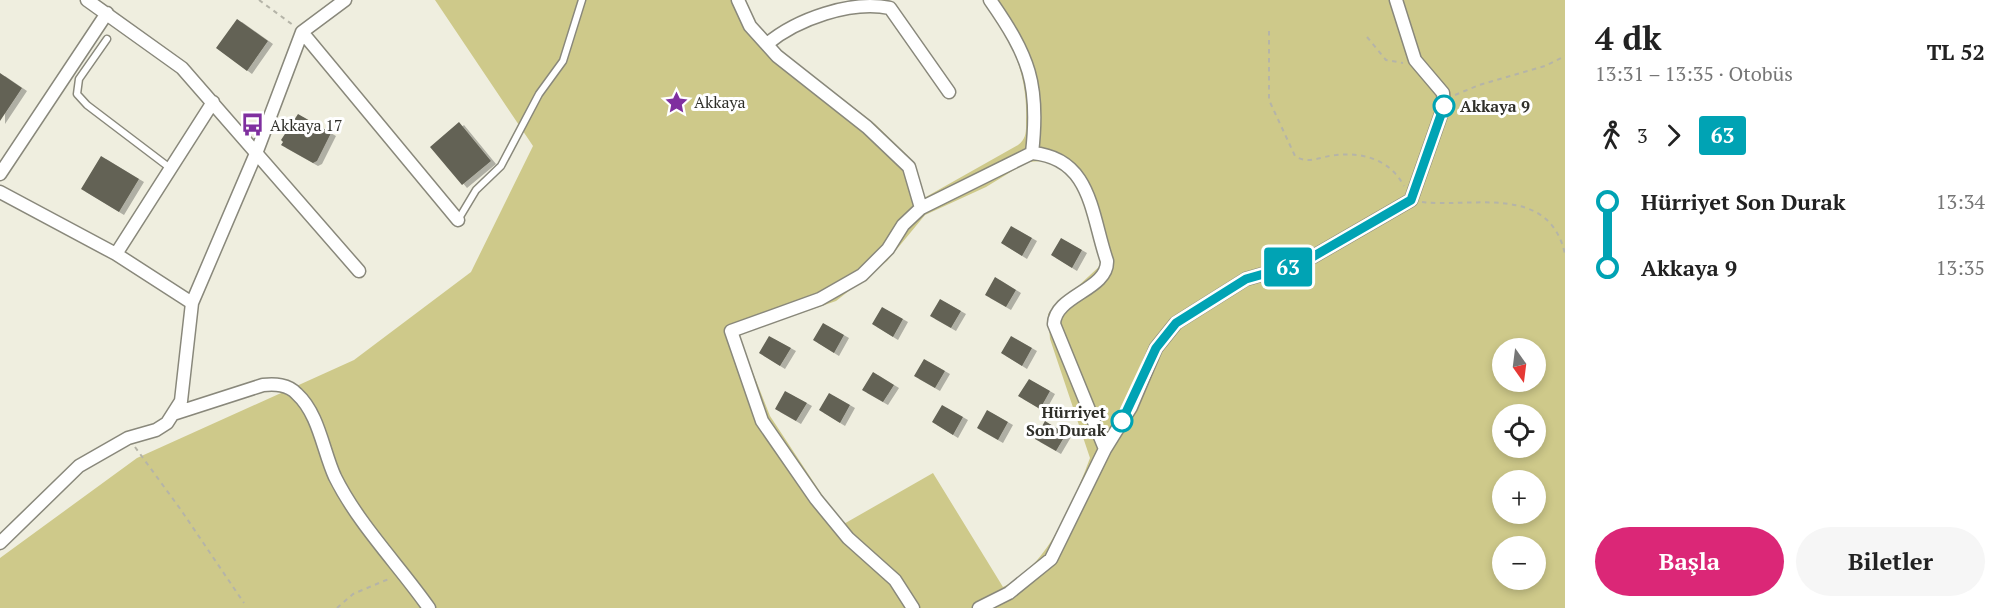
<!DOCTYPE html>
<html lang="tr">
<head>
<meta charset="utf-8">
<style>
  :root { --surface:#fff; --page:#f6f6f6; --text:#222; --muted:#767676; --accent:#db2777 }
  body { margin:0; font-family:"PT Serif",serif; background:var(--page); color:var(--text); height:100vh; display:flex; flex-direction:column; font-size:22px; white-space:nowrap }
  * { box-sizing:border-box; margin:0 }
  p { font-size:20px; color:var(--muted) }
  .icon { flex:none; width:33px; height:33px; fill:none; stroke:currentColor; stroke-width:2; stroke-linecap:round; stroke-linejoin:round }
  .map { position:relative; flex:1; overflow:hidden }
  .sheet { display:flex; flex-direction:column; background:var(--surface); width:450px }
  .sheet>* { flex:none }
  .badge { padding:0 12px; border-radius:4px; font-size:21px; line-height:39px }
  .needle { width:39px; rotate:166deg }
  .buttons { position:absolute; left:1492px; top:338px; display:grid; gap:12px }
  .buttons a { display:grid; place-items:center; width:54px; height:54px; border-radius:50%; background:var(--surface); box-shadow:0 3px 9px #0003; font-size:30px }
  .map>.badge { position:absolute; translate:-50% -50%; box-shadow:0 0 0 3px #fff }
  .legs { display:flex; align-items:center; gap:9px; height:66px; padding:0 30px; font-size:20px }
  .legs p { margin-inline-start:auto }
  .summary { display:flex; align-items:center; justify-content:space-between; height:102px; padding:0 30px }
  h1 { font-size:33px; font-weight:800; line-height:45px }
  .action { display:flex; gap:12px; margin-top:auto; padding:12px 30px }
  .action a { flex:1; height:69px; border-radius:36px; background:var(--accent); color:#fff; font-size:24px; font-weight:800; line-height:69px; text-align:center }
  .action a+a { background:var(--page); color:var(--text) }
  ul { padding:0 30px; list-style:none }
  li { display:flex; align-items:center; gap:21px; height:66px; font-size:22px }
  li i { display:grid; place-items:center; width:9px; height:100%; margin:0 8px; background:currentColor }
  li i::after { content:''; width:15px; height:15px; margin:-8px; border:4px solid; border-radius:50%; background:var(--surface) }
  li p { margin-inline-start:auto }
  li:first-child i { background:linear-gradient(#0000 50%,currentColor 0) }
  li:last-child i { background:linear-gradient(currentColor 50%,#0000 0) }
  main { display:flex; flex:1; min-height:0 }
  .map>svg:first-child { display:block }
  .green { fill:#cec98a; fill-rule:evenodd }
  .building { fill:#636255; filter:url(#shadow) }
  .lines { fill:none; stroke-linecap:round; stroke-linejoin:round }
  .service-casing { stroke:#89887b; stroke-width:9 }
  .minor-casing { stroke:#89887b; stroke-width:15 }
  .path { stroke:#b5b4a8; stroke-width:2; stroke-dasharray:4.5 4.5; stroke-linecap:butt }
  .service { stroke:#fff; stroke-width:6 }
  .minor { stroke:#fff; stroke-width:12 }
  .line-1-casing { stroke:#fff; stroke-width:14 }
  .line-1 { stroke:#00a3b4; stroke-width:9 }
  .stop-1-dot { fill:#fff; stroke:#00a3b4; stroke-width:3 }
  .labels { text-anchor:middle; stroke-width:6; stroke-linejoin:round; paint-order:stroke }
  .poi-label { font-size:16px; fill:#2f2f29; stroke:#fff; text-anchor:start }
  .stop-label { font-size:16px; font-weight:bold; fill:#2f2f29; stroke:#fff; text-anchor:start }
</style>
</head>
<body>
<main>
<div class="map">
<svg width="1565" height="608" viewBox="0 0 1565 608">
  <defs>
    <filter id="shadow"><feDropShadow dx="5" dy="3" stdDeviation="0" flood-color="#0004"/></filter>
  </defs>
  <rect width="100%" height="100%" fill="#efeedf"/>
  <path class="green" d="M435,0H743L758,28L775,46L875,124L911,159L924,198L1018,145C1027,138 1026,131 1026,120C1028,75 1011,35 983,0H1565V608H0V558L137,458L354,360L471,272L533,146ZM1043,161L1058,165L1081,185L1102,264L1048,314L1050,339L1090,458C1073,503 1049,565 1003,587L933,473L842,525L770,416L738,335L836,301L887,261L925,215L986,187L1027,162ZM1503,348H1536V381H1503ZM1503,414H1536V447H1503ZM1503,480H1536V513H1503ZM1503,546H1536V579H1503Z"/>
  <path class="building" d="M237,19L268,41L247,71L216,48Z
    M0,73L22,88L0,121Z
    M298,114L331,133L317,161L313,163L281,145L283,142L281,140Z
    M459,122L491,161L462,185L430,147Z
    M101,156L139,179L119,212L81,189Z
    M1011,226L1032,238L1022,256L1001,243Z
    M1061,238L1082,250L1072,268L1051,255Z
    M995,277L1016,290L1006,307L985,295Z
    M940,299L961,311L951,328L930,316Z
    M882,307L903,319L893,337L872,324Z
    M823,323L844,335L834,353L813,340Z
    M769,336L791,348L780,366L759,353Z
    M1011,336L1032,348L1022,366L1001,353Z
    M924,359L945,371L935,388L914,376Z
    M873,372L894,385L883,402L862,390Z
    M1029,379L1050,391L1040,409L1018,396Z
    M785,391L807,403L796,421L775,409Z
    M829,393L850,405L840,423L819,410Z
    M942,405L963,417L953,435L932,422Z
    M987,410L1008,422L998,440L977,428Z
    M1045,421L1066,434L1056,451L1035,439Z"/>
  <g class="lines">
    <defs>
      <path id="service" d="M107,39L79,79L77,94L87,105L170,168
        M458,220L476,190L501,166L539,94L563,61L582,0"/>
      <path id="minor" d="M87,0L182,68L359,271
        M738,0L750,26L777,56L867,127L909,167L921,208
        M990,0C1029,56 1040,84 1032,153
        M302,32L458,220
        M767,44C797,19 851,0 890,8L949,92
        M0,174L107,13
        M0,192L116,254L192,303
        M116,254L213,102
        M176,413L263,385C275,384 288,384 297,394C319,414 323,451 335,477C359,525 398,564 429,608
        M0,543L79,466L128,438L156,430L167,423L181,401L192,303L257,151L302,32L345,0
        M913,608L895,580L848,538L816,499L762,421L731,331L820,299L862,275L888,249L903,225L921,208L1032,153C1092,158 1091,215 1107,261C1108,290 1055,295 1054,324L1105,449
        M979,608L1009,593L1051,559L1105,449L1131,407L1156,348L1176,323L1246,279L1302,263L1411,200L1444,106L1443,93L1415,60L1396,0"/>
    </defs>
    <use href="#service" class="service-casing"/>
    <use href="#minor" class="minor-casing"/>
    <path class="path" d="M259,0L293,25
      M1269,31V100L1295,156C1309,165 1321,156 1336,155C1364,152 1390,160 1404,186
      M1367,37L1386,60L1403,63
      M1455,95L1479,85L1545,66L1565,56
      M1422,202C1473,208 1549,183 1565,254
      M135,447L181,510L244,603
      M337,608L353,594L391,578"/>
    <use href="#service" class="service"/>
    <use href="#minor" class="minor"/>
  </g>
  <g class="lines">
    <defs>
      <path id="line-1" d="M1122,421L1156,348L1176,323L1246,279L1302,263L1411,200L1444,106"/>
    </defs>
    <use href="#line-1" class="line-1-casing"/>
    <use href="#line-1" class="line-1"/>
  </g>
  <defs>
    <symbol id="sight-bare" viewBox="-9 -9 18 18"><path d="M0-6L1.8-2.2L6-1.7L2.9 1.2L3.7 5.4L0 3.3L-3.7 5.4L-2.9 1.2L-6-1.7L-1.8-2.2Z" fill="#7f2f9f" stroke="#fff" stroke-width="2.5" paint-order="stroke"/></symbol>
    <symbol id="bus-bare" viewBox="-9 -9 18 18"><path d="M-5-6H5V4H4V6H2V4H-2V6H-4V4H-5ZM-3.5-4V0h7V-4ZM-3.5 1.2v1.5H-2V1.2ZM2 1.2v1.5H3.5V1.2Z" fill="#7f2f9f" stroke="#fff" stroke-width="2.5" paint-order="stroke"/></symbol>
  </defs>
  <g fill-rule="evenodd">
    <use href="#sight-bare" x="660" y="86" width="33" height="33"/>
    <use href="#bus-bare" x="236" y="108" width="33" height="33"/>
  </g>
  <g class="stop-1-dot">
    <circle cx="1444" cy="106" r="10"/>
    <circle cx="1122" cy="421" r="10"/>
  </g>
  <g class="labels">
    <g class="poi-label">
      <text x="694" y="108">Akkaya</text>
      <text x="270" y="131">Akkaya 17</text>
    </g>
    <g class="stop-label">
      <text x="1460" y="112">Akkaya 9</text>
      <text x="1106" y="418" text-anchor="end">Hürriyet<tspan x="1106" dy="18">Son Durak</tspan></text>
    </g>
  </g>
</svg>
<div class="buttons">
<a><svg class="needle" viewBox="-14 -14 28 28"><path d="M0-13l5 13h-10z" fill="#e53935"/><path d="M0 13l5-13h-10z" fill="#767676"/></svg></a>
<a><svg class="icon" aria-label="locate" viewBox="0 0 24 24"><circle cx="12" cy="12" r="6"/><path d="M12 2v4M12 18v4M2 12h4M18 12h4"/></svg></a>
<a>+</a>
<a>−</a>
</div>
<b class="badge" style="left:1288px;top:267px;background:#00a3b4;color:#fff">63</b>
</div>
<section class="sheet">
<div class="summary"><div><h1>4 dk</h1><p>13:31 – 13:35 · Otobüs</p></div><b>TL 52</b></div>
<div class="legs"><svg class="icon" aria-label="walk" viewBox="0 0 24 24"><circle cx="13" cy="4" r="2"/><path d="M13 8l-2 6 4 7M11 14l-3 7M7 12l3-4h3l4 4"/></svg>3<svg class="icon" aria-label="forward" viewBox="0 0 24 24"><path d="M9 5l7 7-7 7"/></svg><b class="badge" style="background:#00a3b4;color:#fff">63</b></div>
<ul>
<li><i style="color:#00a3b4"></i><b>Hürriyet Son Durak</b><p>13:34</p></li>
<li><i style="color:#00a3b4"></i><b>Akkaya 9</b><p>13:35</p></li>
</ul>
<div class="action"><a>Başla</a><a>Biletler</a></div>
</section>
</main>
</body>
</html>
